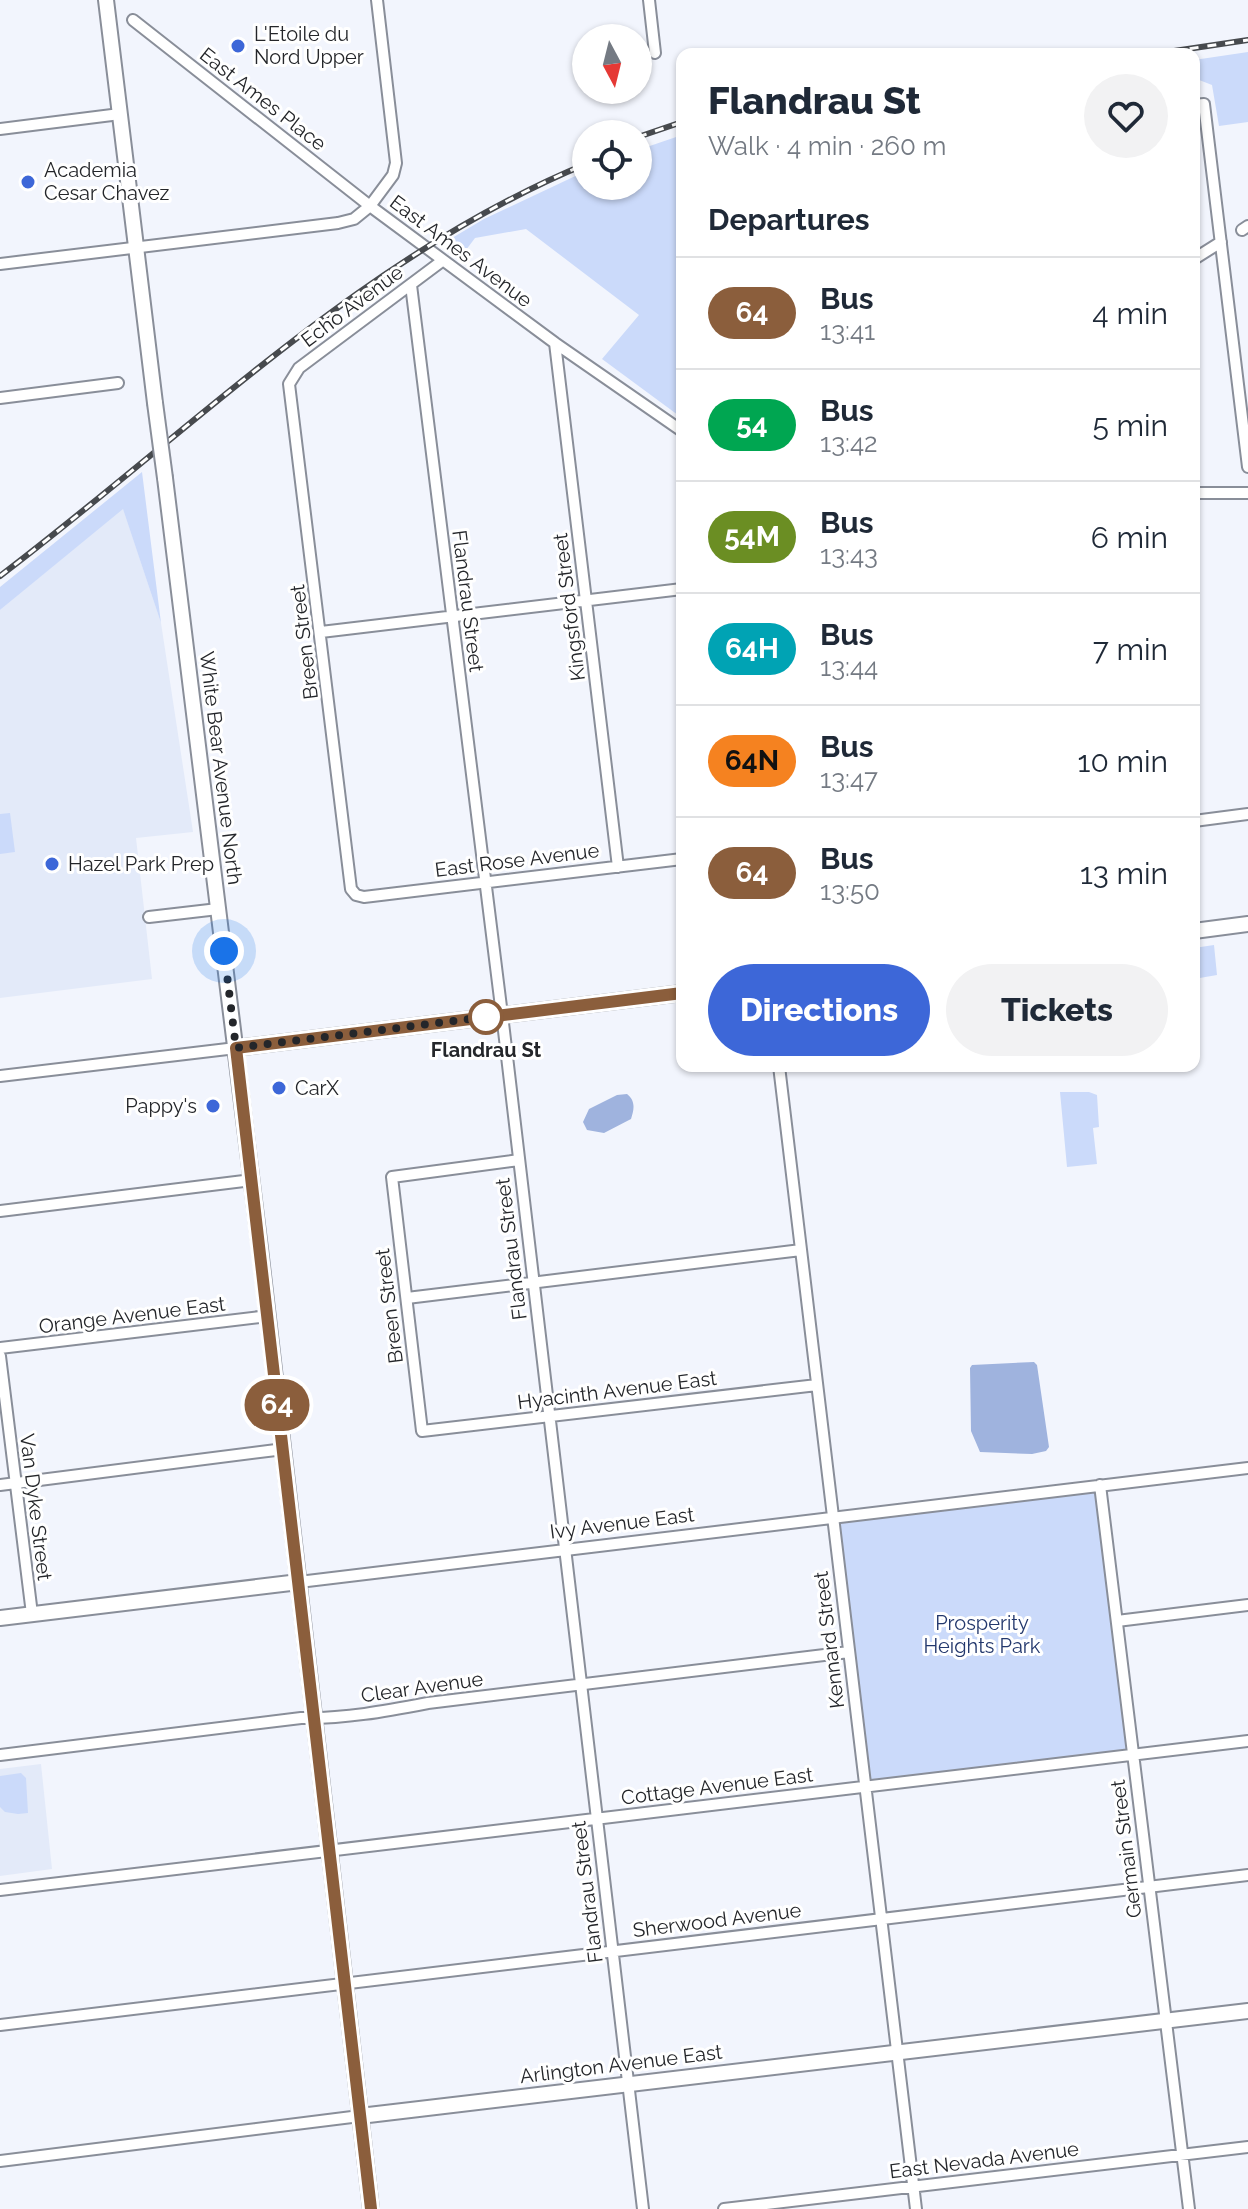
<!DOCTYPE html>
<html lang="en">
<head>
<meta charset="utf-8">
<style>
  :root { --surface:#fff; --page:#f2f2f3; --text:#1f2937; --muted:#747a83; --line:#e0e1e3; --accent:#3d67d8 }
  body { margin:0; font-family:Raleway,sans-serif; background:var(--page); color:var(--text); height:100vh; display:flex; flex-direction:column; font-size:30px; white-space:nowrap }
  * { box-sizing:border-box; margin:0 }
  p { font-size:26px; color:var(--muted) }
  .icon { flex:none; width:44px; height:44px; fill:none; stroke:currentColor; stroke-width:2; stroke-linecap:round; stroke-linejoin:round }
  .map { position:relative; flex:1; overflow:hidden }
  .side { position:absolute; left:676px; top:48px; width:524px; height:1024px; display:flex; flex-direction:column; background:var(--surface); border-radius:16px; box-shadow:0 2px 6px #0004 }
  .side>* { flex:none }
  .badge { padding:0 16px; border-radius:26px; font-size:28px; line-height:52px }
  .needle { width:52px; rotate:173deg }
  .controls { position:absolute; left:572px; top:24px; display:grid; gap:16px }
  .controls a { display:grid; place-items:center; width:80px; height:80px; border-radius:50%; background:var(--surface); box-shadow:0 2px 6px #0004; font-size:40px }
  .you { position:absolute; width:40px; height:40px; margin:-20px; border:6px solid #fff; border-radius:50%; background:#1a73e8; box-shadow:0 0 0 12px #1a73e833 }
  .map>.badge { position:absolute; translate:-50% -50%; box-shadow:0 0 0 4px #fff }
  h2 { padding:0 32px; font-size:30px; line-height:72px }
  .round { display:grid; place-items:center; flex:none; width:84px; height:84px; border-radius:42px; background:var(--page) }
  .head { display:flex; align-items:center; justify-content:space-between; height:136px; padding:0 32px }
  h1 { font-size:38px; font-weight:800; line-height:60px }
  .action { display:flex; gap:16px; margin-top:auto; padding:16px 32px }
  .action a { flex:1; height:92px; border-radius:48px; background:var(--accent); color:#fff; font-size:32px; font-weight:800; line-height:92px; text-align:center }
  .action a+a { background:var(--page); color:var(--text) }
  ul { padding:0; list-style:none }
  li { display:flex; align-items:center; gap:24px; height:112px; padding:0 32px; border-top:2px solid var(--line) }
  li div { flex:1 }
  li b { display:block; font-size:30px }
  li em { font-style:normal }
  li .badge { min-width:88px; font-weight:700; text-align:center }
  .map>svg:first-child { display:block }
  .built { fill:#e3eaf9 }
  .green { fill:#cbdafa }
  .water { fill:#9fb3de }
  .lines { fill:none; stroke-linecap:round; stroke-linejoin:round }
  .street-casing { stroke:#898e99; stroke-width:14 }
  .secondary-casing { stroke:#898e99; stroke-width:18 }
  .street { stroke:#fff; stroke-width:10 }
  .secondary { stroke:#fff; stroke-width:14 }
  .rail-casing { stroke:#474a4e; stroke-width:6 }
  .rail { stroke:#fff; stroke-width:3; stroke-dasharray:9; stroke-linecap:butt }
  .secondary-bridge-casing { stroke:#898e99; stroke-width:18; stroke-linecap:butt }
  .secondary-bridge { stroke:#fff; stroke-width:14 }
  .line-casing { stroke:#fff; stroke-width:18 }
  .line { stroke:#8b5e3c; stroke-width:12 }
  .walk { stroke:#24262a; stroke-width:8; stroke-dasharray:0 14.4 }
  .poi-dot { fill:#3d67d8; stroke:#fff; stroke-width:3 }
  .stop-dot { fill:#fff; stroke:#8b5e3c; stroke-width:4 }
  .labels { text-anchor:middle; stroke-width:6; stroke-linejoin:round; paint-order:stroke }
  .poi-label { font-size:20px; fill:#24262a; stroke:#fff; text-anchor:start }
  .street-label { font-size:20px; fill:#24262a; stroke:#fff }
  .stop-label { font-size:20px; font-weight:bold; fill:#24262a; stroke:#fff }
  .park-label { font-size:20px; fill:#23386d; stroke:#fff }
</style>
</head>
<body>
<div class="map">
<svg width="1248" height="2209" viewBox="0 0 1248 2209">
  <rect width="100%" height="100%" fill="#f2f5fd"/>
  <path class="built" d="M123,508L161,623L193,832L136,838L152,979L0,998V610Z
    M41,1764L52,1869L0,1876V1769Z"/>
  <path class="green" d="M1248,52V122L1219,126L1212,85L1194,78V60Z
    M682,135V418L602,359L639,315L526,229L475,238L460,258L452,254L442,244L484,219L586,171V186H638V150Z
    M142,472L161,623L123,509L0,610V587Z
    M10,813L15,852L0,854V814Z
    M1214,945L1217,975L1194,979V948Z
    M1060,1092H1089L1097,1095L1099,1127L1093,1128L1097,1164L1067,1167Z
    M1100,1485L1133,1754L864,1780L833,1518Z
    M21,1773L26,1778L28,1813L18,1814L5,1812L0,1807V1776Z"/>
  <path class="water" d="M627,1094C636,1101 634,1110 631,1119L604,1133L587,1130L583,1122L589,1109L617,1095Z
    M1034,1362L1037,1365L1049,1447L1046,1451L1032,1454L980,1452L971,1431L970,1368L972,1365Z"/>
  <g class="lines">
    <defs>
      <path id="street" d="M649,0L655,53
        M133,20L370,206L393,175L396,163L377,0
        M1194,105L1204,104L1248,467
        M0,129L120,114
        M1242,230L1248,226
        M1194,259L1221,242
        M442,261L299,368L289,384L351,889L356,895L364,897L682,859
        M0,264L338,223L354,219L370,206L555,343L682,431
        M411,285L504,1031L643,2209
        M555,343L618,867
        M0,398L118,383
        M1194,493H1248
        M321,632L682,589
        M1194,821L1248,814
        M149,917L218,909
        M779,1066L916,2209
        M0,1076L236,1048
        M519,1160L392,1177L422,1431L817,1385
        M0,1211L252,1180
        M407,1298L801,1250
        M0,1348L268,1316
        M0,1356L32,1614
        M0,1485L284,1449
        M1100,1485L1189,2209
        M299,1582L1248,1468
        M1117,1621L1248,1605
        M0,1755L301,1718C344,1719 386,1711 428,1703L849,1652
        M0,1890L1248,1741
        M0,2025L1248,1875
        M0,2161L360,2116
        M724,2209L1248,2147"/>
      <path id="secondary" d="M106,0L155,403
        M165,478L260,1249L371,2209
        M1194,931L1248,924
        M236,1048L682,993
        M0,1618L299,1582
        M360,2116L1248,2011"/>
    </defs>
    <use href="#street" class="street-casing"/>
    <use href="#secondary" class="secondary-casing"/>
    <use href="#street" class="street"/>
    <use href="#secondary" class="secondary"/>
    <defs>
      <path id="rail" d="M1154,54L1248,40
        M638,137L682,122
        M0,576C190,432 363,256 586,164"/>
    </defs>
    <use href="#rail" class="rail-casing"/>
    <use href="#rail" class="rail"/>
    <defs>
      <path id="secondary-bridge" d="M155,403L165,478"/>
    </defs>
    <use href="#secondary-bridge" class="secondary-bridge-casing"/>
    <use href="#secondary-bridge" class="secondary-bridge"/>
  </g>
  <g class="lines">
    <defs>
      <path id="line" d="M371,2209L236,1048L682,993"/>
    </defs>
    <use href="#line" class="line-casing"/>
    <use href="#line" class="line"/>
    <path class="walk" d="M224,951L236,1048L486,1017"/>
  </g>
  <g class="poi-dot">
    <circle cx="238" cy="46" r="8"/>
    <circle cx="28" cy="182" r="8"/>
    <circle cx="52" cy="864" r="8"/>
    <circle cx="279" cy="1088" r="8"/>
    <circle cx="213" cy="1106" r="8"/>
  </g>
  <circle class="stop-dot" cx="486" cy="1017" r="16"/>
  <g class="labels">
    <g class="poi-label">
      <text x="254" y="41">L'Etoile du<tspan x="254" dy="23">Nord Upper</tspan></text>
      <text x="44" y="177">Academia<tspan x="44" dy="23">Cesar Chavez</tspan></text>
      <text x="68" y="871">Hazel Park Prep</text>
      <text x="295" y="1095">CarX</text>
      <text x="197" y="1113" text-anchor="end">Pappy's</text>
    </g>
    <g class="street-label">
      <text transform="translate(263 99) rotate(38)" y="7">East Ames Place</text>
      <text transform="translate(461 251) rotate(37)" y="7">East Ames Avenue</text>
      <text transform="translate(352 306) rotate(-37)" y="7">Echo Avenue</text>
      <text transform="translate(468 601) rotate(83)" y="7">Flandrau Street</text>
      <text transform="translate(569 607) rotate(-97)" y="7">Kingsford Street</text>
      <text transform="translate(304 642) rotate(-97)" y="7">Breen Street</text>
      <text transform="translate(221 768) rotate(83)" y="7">White Bear Avenue North</text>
      <text transform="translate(517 860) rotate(-7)" y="7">East Rose Avenue</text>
      <text transform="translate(511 1249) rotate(-97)" y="7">Flandrau Street</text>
      <text transform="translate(389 1306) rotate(-97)" y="7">Breen Street</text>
      <text transform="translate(132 1315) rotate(-7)" y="7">Orange Avenue East</text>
      <text transform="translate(617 1390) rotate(-7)" y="7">Hyacinth Avenue East</text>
      <text transform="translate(36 1507) rotate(83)" y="7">Van Dyke Street</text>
      <text transform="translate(622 1523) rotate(-7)" y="7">Ivy Avenue East</text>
      <text transform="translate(829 1640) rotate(-97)" y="7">Kennard Street</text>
      <text transform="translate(422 1687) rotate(-8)" y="7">Clear Avenue</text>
      <text transform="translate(717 1786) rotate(-7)" y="7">Cottage Avenue East</text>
      <text transform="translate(1126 1849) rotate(-97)" y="7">Germain Street</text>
      <text transform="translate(587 1892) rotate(-97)" y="7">Flandrau Street</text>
      <text transform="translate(717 1920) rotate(-7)" y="7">Sherwood Avenue</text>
      <text transform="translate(621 2064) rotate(-7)" y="7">Arlington Avenue East</text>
      <text transform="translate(984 2160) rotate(-7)" y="7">East Nevada Avenue</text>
    </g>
    <g class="stop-label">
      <text x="486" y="1057">Flandrau St</text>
    </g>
    <g class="park-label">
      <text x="982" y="1630">Prosperity<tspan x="982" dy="23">Heights Park</tspan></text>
    </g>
  </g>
</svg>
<div class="controls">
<a><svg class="needle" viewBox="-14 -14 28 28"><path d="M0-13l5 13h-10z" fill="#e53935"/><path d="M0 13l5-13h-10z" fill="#747a83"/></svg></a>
<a><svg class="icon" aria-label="locate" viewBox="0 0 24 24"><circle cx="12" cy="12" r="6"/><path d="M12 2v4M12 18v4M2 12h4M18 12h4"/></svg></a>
</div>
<div class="you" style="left:224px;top:951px"></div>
<b class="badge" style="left:277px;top:1405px;background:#8b5e3c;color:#fff">64</b>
<section class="side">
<div class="head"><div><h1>Flandrau St</h1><p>Walk · 4 min · 260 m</p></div><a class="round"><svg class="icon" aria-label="heart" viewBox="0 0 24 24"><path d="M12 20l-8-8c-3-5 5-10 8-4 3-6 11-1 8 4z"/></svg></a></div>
<h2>Departures</h2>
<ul>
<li><span class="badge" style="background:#8b5e3c;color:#fff">64</span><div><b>Bus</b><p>13:41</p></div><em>4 min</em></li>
<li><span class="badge" style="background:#00a651;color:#fff">54</span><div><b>Bus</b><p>13:42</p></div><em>5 min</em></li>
<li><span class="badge" style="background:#6b8e23;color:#fff">54M</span><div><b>Bus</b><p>13:43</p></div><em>6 min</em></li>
<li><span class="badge" style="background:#00a3b4;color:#fff">64H</span><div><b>Bus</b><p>13:44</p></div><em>7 min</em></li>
<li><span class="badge" style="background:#f58220;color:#111">64N</span><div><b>Bus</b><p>13:47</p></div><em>10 min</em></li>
<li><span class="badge" style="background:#8b5e3c;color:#fff">64</span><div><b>Bus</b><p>13:50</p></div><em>13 min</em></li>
</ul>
<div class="action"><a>Directions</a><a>Tickets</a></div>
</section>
</div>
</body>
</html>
